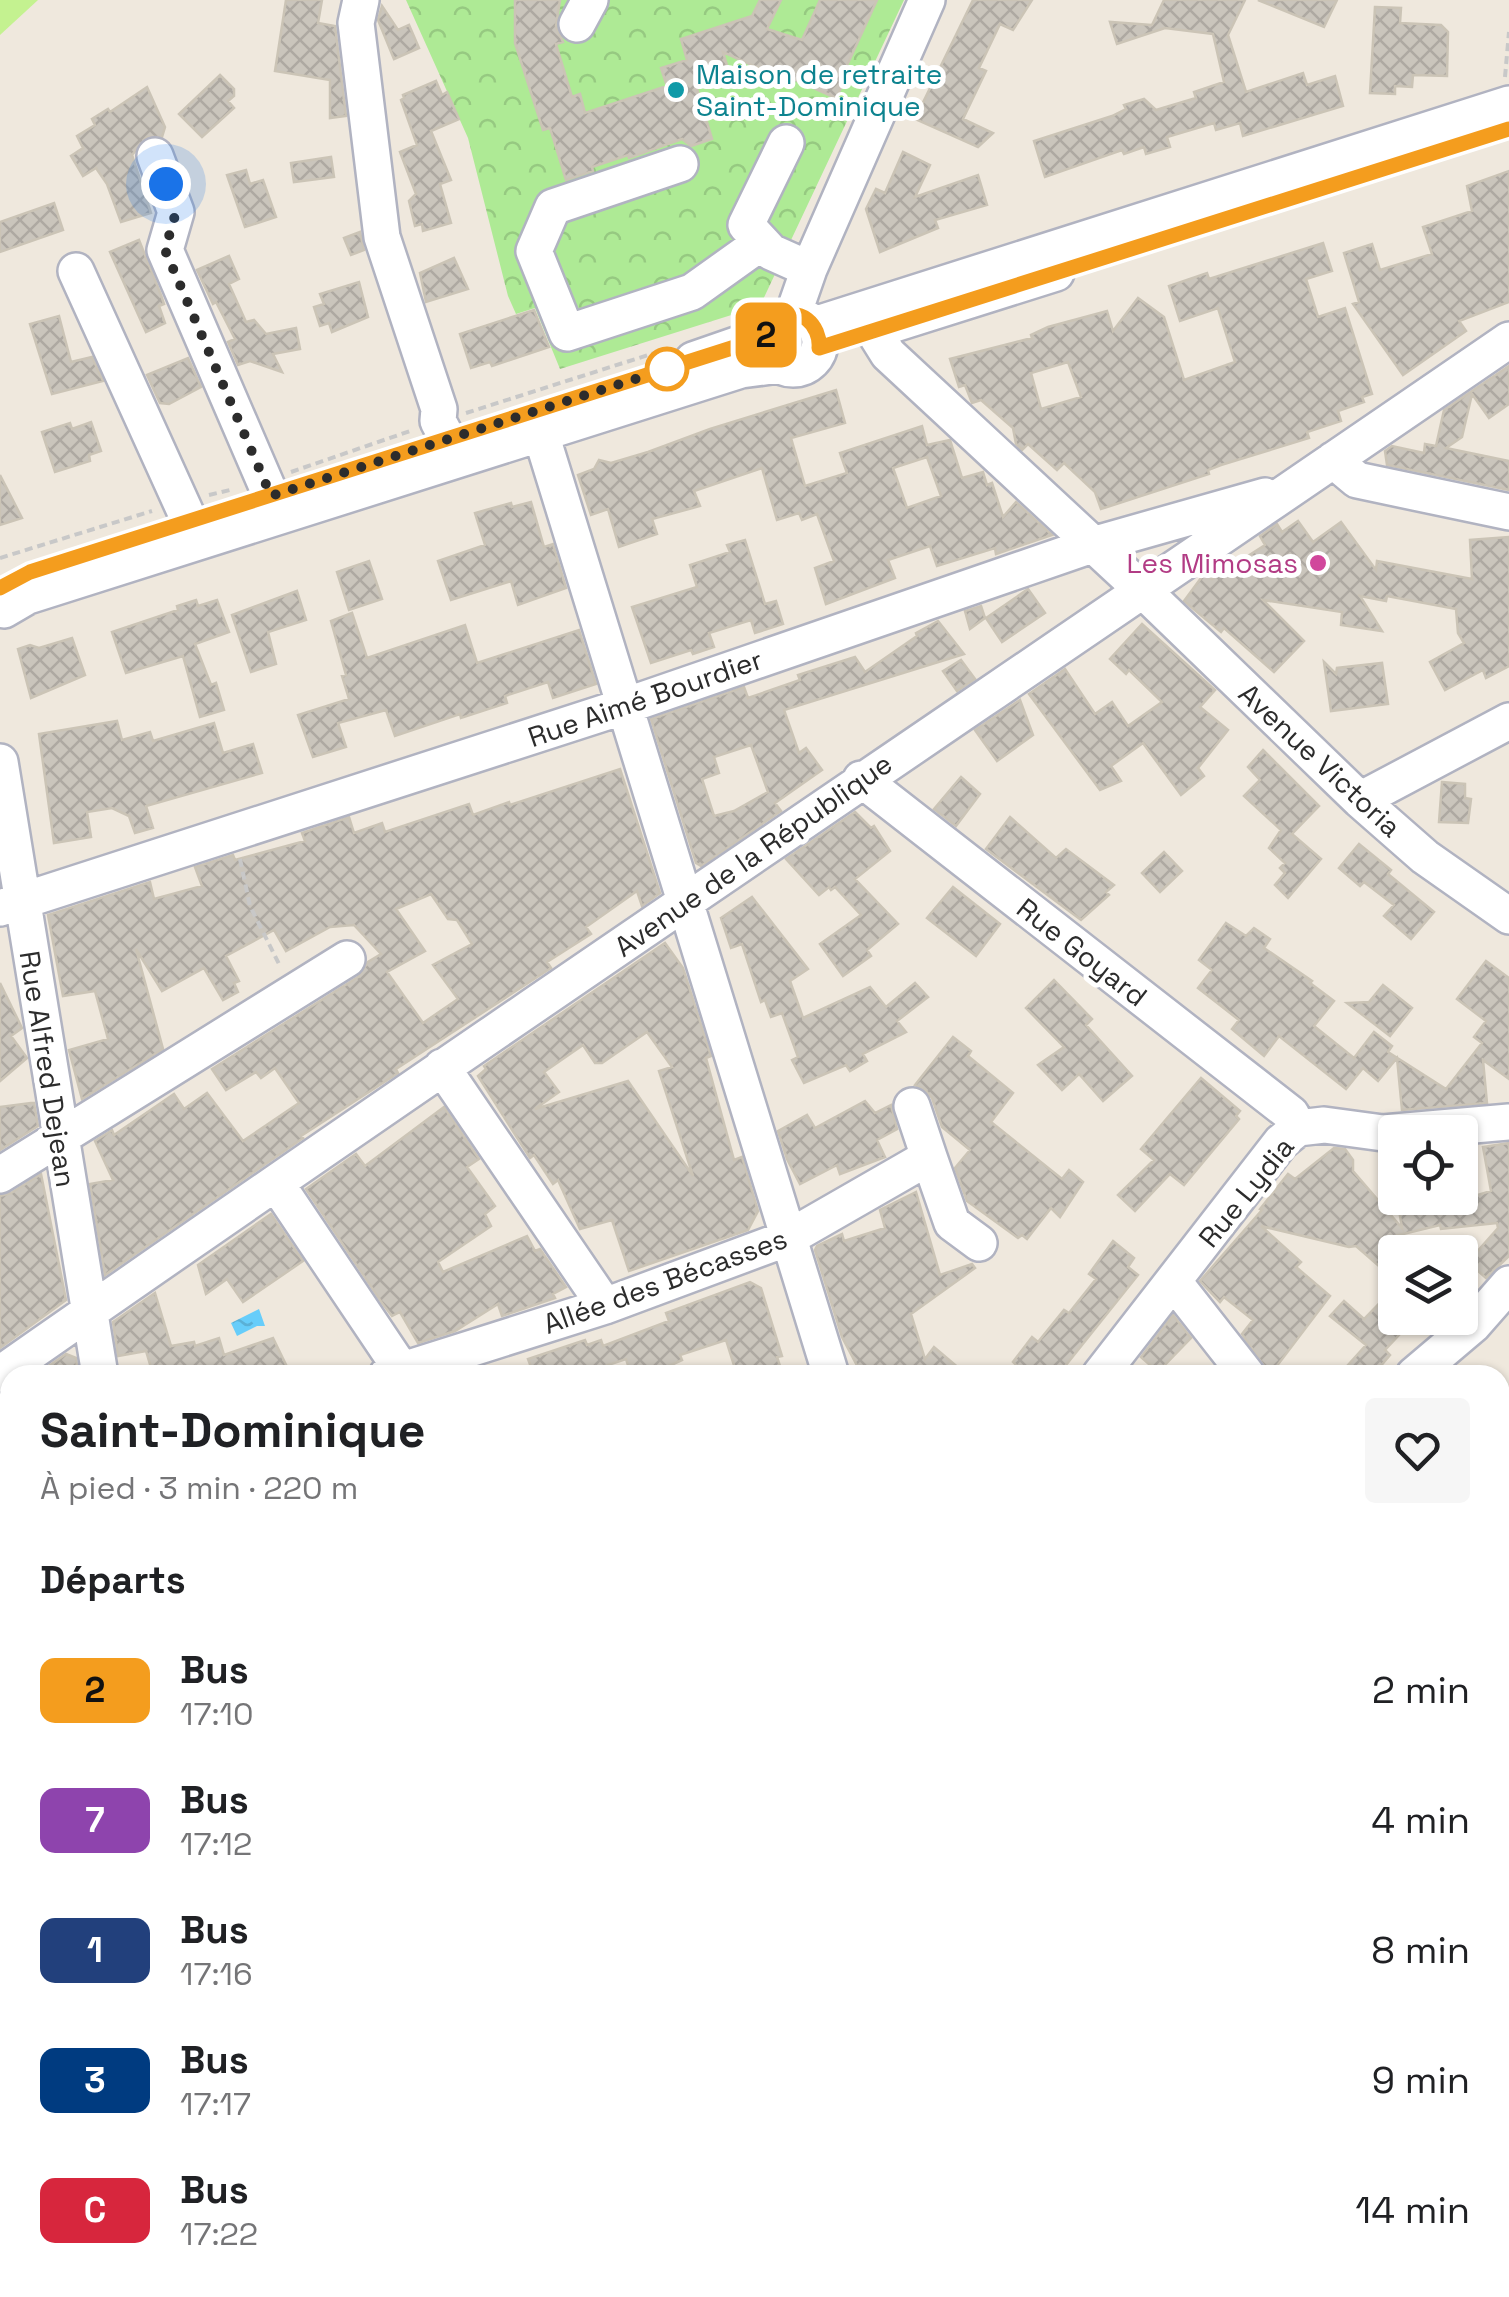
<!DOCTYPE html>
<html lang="fr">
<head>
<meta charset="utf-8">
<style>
  :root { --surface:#fff; --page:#f6f6f6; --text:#202124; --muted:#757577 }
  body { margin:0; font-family:"Space Grotesk",sans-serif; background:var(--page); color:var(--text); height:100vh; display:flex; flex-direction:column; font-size:38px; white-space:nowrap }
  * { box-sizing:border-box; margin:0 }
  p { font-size:32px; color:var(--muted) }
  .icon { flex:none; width:55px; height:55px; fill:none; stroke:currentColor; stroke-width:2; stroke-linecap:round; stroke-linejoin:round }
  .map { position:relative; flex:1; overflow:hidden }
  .sheet { position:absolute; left:0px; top:1365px; width:1510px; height:932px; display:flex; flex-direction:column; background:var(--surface); border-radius:30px 30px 0 0; box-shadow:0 2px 8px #0004 }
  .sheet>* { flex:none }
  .badge { padding:0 20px; border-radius:15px; font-size:35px; line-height:65px }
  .tools { position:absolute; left:1378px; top:1115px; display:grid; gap:20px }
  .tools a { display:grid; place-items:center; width:100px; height:100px; border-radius:10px; background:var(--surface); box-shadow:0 2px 8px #0004; font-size:50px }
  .you { position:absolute; width:50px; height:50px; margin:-25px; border:8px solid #fff; border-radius:50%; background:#1a73e8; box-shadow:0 0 0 15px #1a73e833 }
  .map>.badge { position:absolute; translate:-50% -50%; box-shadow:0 0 0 5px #fff }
  h2 { padding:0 40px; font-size:38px; line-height:90px }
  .round { display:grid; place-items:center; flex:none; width:105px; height:105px; border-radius:10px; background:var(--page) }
  .head { display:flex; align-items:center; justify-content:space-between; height:170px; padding:0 40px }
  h1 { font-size:48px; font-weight:700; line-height:75px }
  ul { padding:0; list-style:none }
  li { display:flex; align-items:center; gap:30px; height:130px; padding:0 40px }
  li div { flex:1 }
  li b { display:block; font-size:38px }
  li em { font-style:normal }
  li .badge { min-width:110px; font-weight:700; text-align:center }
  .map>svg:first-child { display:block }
  .forest { fill:url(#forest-crowns) }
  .sand { fill:url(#sand-dots) }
  .pitch { fill:#c4f290 }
  .water { fill:url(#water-ripples) }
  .building { fill:url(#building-cross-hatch); stroke:#cbc4b6; stroke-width:2.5; fill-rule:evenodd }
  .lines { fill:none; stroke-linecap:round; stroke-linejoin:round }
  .minor-casing { stroke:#b1b3c1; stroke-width:40 }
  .major-casing { stroke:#c8c8c8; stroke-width:50 }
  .path { stroke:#c8c8c8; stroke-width:4; stroke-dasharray:8 5; stroke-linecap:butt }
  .minor { stroke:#fff; stroke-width:35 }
  .major { stroke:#fddd53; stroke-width:45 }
  .line-casing { stroke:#fff; stroke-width:22 }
  .line { stroke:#f49d1e; stroke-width:15 }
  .walk { stroke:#2c2c2c; stroke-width:10; stroke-dasharray:0 18 }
  .culture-dot { fill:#0f9aa8; stroke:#fff; stroke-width:4 }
  .stop-dot { fill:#fff; stroke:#f49d1e; stroke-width:5 }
  .hotel-dot { fill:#d1479c; stroke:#fff; stroke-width:4 }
  .labels { text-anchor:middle; stroke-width:10; stroke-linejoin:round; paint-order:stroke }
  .culture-label { font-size:28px; fill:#0d838f; stroke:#fff; text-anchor:start }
  .hotel-label { font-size:28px; fill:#b23c85; stroke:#fff; text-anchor:end }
  .street-label { font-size:28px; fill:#2c2c2c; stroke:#fff }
</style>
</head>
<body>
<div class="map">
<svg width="1509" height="2297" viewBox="0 0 1509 2297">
  <defs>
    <pattern id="forest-crowns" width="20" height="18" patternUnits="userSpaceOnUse" patternTransform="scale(2.5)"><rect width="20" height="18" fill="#aeea95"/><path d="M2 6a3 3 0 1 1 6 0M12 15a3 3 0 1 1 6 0" fill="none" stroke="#96c981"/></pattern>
    <pattern id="sand-dots" width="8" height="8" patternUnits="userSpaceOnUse" patternTransform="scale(2.5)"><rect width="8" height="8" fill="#f6f0bd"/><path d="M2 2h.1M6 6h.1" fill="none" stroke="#d3cea3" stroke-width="1.8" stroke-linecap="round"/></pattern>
    <pattern id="water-ripples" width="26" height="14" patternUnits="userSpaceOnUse" patternTransform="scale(2.5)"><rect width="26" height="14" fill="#67cdfa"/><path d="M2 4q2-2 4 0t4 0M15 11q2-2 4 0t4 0" fill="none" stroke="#5ab0d6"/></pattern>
    <pattern id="building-cross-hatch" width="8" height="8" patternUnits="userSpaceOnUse" patternTransform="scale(2.5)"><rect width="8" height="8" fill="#cac5bc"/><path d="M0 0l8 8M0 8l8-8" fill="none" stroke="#aea9a2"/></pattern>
  </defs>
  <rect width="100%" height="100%" fill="#efe8dd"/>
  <path class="forest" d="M406,0H904L760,306L560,369L535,308L516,314L508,296L468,138Z"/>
  <path class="sand" d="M1509,2199V2297H1073L1109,2288H1500V2200Z"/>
  <path class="pitch" d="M0,0H38L0,35Z"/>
  <path class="water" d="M259,1309L265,1326H257L237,1336L231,1323Z
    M0,2192L10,2193V2288H185L192,2297H0Z"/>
  <path class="building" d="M286,0H322L318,23L335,26L346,116L330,118V80L275,71Z
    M515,0H560L556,26L563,42L556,44L572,97L580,94L585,113L667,86L661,68L687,60L681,39L752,16L760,0H781L767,29L802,40L820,0H877L844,72L848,74L836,98L787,76L785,80L723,52L729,72L695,82L712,139L691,146L682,139L629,158L628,155L592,167L593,171L566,180L550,128L543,130L515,43Z
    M973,0H1032L1013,30L1000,24L979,68L986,71L963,119L993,133L978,147L915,119Z
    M1164,0H1245L1228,35L1246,92L1303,73L1307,85L1335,76L1343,106L1243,136L1240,123L1216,130L1214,123L1167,137L1170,147L1146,154L1144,147L1124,154L1122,150L1045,177L1034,141L1112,116L1126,109L1124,105L1144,99L1156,110L1196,98L1194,92L1224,82L1213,34L1165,28L1117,44L1110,22L1152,25Z
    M1258,0H1337L1324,27Z
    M382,6L398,30L409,25L419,48L394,59L378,20Z
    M1375,7L1401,8L1400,23L1441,25L1448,32L1447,76L1413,75L1412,87L1395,86V94L1370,93Z
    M220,75L234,89V96L228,101L234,108L202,137L179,114Z
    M436,81L442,95L447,92L459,119L431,131L451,180L440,184L451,223L423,231L422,224L415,226L409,201L416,194L400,152L417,145L401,100L404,98L403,95Z
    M147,87L165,127L162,137H147L132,155L151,213L121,222L107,184L96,168L83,176L71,156L83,148L77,136L95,125L92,119L108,109L110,112Z
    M903,152L930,165L915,197L978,175L987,205L935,220L938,228L880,252L866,209L876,189L885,193Z
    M331,157L334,177L294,182L291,163Z
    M246,170L250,184L263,180L276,217L245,227L227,175Z
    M1509,171V302L1459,321L1466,331L1403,375L1353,304L1359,302L1344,253L1372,244L1380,270L1432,254L1423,227L1472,211L1467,186Z
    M54,203L63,230L0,252V222Z
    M360,232L364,250L351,255L344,238Z
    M139,240L161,295L164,304L159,306L165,323L146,332L110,252Z
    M1323,243L1332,271L1306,279L1318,317L1345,308L1372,394L1362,397L1364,402L1338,411L1341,421L1307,432L1309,438L1221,465L1208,470L1209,474L1101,509L1095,492L1064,463L1057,470L1028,444L1022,450L1016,444L1013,428L981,400L972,403L965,385L959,387L950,359L1032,338L1031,335L1048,327L1107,311L1113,331L1138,298L1164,317L1184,380L1235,362L1218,308L1180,321L1169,286L1207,273L1209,279ZM1068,362L1081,397L1041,409L1031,373Z
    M229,256L239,279L229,284L246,322L254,320L266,334L296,328L300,349L273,354L282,372L250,361L238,365L228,342L235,339L216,302L213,304L197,270Z
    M454,258L468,289L426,302L420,273Z
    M359,282L368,317L332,332L329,323L320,326L314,307L324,304L320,294Z
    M534,310L549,347L492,366L490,362L471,368L460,334Z
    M59,316L71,362L92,357L103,381L52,394L30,324Z
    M188,358L201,387L169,404L160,403L147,375Z
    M1509,366V404L1489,418L1472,394L1462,437L1446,448L1509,461V490L1387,465L1385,451L1392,446L1424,453L1425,444L1436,446L1444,410Z
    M836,390L845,423L791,438L805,486L847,473L840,453L922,426L927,445L950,440L962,478L983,472L987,485L992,483L1003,517L1016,502L1052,535L996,554L995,548L937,566L930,546L888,560L895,578L826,604L815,568L834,561L817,514L802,520L799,513L777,520L762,468L694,491L700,506L652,519L657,534L619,547L608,509L591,515L578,475L594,469L599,460L611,463L648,452L710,429ZM927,457L941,496L907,508L893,468Z
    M91,422L101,451L89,455L90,461L55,472L42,432L70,423L72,429Z
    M0,475L22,518L0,525Z
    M531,502L544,547L553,544L566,588L518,605L511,581L451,600L438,561L485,545L475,513L511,503L512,507Z
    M1298,521L1313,542L1341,522L1376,570L1377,561L1472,579L1470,540L1509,537V666L1486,678L1483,670L1445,690L1430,662L1464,643L1458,633L1456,609L1387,596L1386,601L1360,596L1382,631L1341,625L1342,612L1263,600L1304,641L1274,672L1224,628L1221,632L1184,601L1204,574L1212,579L1265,545L1260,536L1277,524L1282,532Z
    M745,540L765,604L776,601L783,624L755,633L751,620L709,633L714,647L693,654L691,650L651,663L632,607L697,587L690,565L730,552L727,545Z
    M369,561L382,599L349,610L337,572Z
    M1028,589L1045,613L1002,642L986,618Z
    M297,591L306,620L268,632L276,664L251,672L232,615Z
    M196,600L198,606L217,600L229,632L195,644L211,685L216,683L224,710L200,717L183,656L126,673L112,632L178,610L177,606Z
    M981,606L985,618L970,629L965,611Z
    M352,613L367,658L465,625L477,663L579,630L596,684L553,698L548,682L505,696L507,703L461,718L460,714L395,736L386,710L338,723L346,747L313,757L298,715L349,699L342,676L346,675L331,621Z
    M938,621L964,654L784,710L799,753L806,748L822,770L775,803L781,811L701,866L696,863L651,719L744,687L748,698L800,680L798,675L855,657L865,672L917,636L916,633ZM751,745L768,792L734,811L714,816L702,779L719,773L714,757Z
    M1142,624L1215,690L1200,707L1228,730L1198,768L1204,776L1181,795L1143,743L1111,766L1121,781L1100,790L1029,694L1065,669L1095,714L1112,702L1128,726L1162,702L1129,670L1126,674L1110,659Z
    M72,638L85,675L31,698L18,649L30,645L39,648Z
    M961,660L975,679L957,691L943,671Z
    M1324,662L1336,674L1337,668L1382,663L1388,704L1331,711Z
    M1020,700L1033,735L997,761L975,730Z
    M117,721L122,740L150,732L153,741L214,723L223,753L253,744L262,773L146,806L153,828L135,833L129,816L112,808L87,812L91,837L54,843L39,734Z
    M1263,750L1319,806L1292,834L1321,859L1288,898L1275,885L1285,873L1280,868L1285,863L1269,848L1281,830L1244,796L1260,780L1248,767Z
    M620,769L660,893L642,906L637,891L586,927L591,934L547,962L551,968L396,1069L398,1073L301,1136L303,1138L105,1275L90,1184L113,1180L95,1141L112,1130L114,1135L174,1094L184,1109L207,1093L243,1141L299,1103L275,1068L261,1078L256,1072L226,1090L212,1069L358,977L368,962L381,954L354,925L330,927L286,951L274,930L226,956L239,981L234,983L238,992L223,1000L204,968L162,991L136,949L163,1049L82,1099L69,1050L108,1039L95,991L63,996L48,915L150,882L154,899L202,886L195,867L233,855L235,860L305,841L302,833L349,817L354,833L382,823L385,832L469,804L473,815L509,802L510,805ZM431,894L448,919L457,920L472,944L433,965L458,999L423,1023L387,972L425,951L396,909Z
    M961,777L980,794L956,826L934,809Z
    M1442,782L1465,784V798L1471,799L1468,823L1439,822Z
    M855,812L871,828L874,826L890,851L855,879L898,924L867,950L871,956L843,976L820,944L861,915L835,887L831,890L829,887L819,895L786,859Z
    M1010,817L1056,858L1066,849L1114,885L1106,892L1109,895L1081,920L986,849Z
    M1359,844L1391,870L1388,874L1434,912L1411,939L1384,916L1394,905L1364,882L1360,886L1339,868Z
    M1164,852L1182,871L1160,892L1142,873Z
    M953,887L1000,924L976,956L927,918Z
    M752,897L808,969L790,981L803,1018L870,987L886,1007L915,983L928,997L897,1021L906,1032L863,1054L867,1061L850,1071L846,1065L804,1083L792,1060L798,1057L782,1013L771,1017L765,1000L761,1002L742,944L731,948L721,918Z
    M1226,923L1246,936L1254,928L1270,939L1264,948L1312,981L1310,983L1334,1001L1314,1026L1354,1058L1374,1032L1392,1046L1388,1052L1446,1089L1482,1043L1474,1037L1486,1021L1457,999L1486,961L1509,978V1079L1483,1060L1487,1103L1402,1110L1397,1058L1378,1081L1363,1068L1346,1089L1279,1036L1264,1056L1232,1029L1239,1020L1198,988L1212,970L1199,960Z
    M665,943L683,968L711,1056L706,1058L734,1160L742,1157L758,1211L748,1230L629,1271L612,1220L580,1229L558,1180L553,1184L534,1155L530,1158L478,1076L486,1069L484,1066ZM647,1032L672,1067L659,1071L693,1176L628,1081L535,1109L559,1092L544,1072L583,1045L595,1063H602Z
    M1054,980L1092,1019L1086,1025L1132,1076L1103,1101L1079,1074L1062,1090L1038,1065L1064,1047L1026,1008Z
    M0,983L22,1028L11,1036L27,1058L0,1081Z
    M1383,985L1412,1008L1390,1036L1347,1003L1369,1002Z
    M953,1037L971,1051L968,1056L1013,1093L991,1122L1062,1179L1069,1170L1083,1182L1060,1217L1051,1208L1027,1239L1022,1235L1018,1238L967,1201L955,1168L970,1150L942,1127L932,1098L925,1090L915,1085Z
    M1201,1078L1240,1111L1236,1116L1239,1119L1184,1185L1170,1174L1135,1211L1118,1195L1154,1160L1141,1149Z
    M865,1101L875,1113L891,1105L897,1129L877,1140L885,1157L840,1174L837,1165L800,1184L787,1159L778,1131L807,1115L815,1128Z
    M31,1103H34L38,1126L0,1150V1107Z
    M444,1107L479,1159L467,1167L495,1206L485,1214L491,1226L438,1262L443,1272L527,1236L535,1251L540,1249L566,1287L553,1294L555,1298L502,1316L498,1304L455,1331L418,1343L400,1312L392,1316L382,1303L306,1189L356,1154L365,1166Z
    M1509,1143V1256L1486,1278L1468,1262L1498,1228L1497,1223L1441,1229L1440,1225L1395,1236V1280L1356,1246L1349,1247L1261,1226L1301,1262L1296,1267L1330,1296L1270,1375L1242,1334L1253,1320L1224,1297L1220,1302L1200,1281L1262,1210L1260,1209L1288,1174L1295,1179L1334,1148L1345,1149L1353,1160V1171L1402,1228L1397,1198H1426L1428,1210L1491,1191L1483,1147Z
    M41,1174L66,1300L0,1348V1196L11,1193Z
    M916,1192L940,1275L972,1264L975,1268L911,1314L925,1359L934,1347L967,1375H862L842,1337L815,1250L817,1246L842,1234L844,1241L885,1228L880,1210Z
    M271,1214L303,1261L243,1302L227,1279L206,1294L198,1265Z
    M1113,1241L1134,1258L1128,1267L1138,1275L1058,1375H1026L1013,1362L1032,1337L1038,1342L1064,1310L1069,1313L1096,1279L1089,1274Z
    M750,1282L761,1288L782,1356L777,1357L783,1375H737L726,1340L680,1355L682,1360L669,1366L666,1374L631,1375L626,1359L578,1375H534L528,1359L585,1340L587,1345L601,1340L603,1346L669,1321L666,1313Z
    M1395,1287V1318H1415L1385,1350L1390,1355L1373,1375L1365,1372L1362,1375H1339L1366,1345L1330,1316L1344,1301L1364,1319Z
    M155,1293L171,1346L194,1342L195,1346L219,1338L224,1355L273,1338L291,1375H163L162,1369L152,1371L146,1351L118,1356L113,1322Z
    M1173,1315L1191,1338L1158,1372L1141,1357Z
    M66,1354L76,1358L78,1375H36Z"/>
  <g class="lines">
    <defs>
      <path id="minor" d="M361,0L356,23L382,237L439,409L438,421L447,438
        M577,24L590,0
        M786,143L746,225L771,252L809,269
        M155,156L176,212L165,250L271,496
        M680,164L553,207L534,251L567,333L692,292L762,242
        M76,271L189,520
        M793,315L809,269L927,0
        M766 342a27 27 0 1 1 54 0a27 27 0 1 1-54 0Z
        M814,325L1509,104
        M873,330L888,354L1154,601L1360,800L1425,857L1509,916
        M872,331L1056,273
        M693,360L768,334
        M541,434L831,1375
        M1333,460L1357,480L1509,512
        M4,610L28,596L741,370L779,365
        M0,762L100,1375
        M861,779L1291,1114L1298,1128
        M1360,800L1509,721
        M0,908L625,706L1092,545L1265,496
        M442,1067L605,1306
        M912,1106L929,1157
        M0,1175L347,959
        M276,1183L405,1375
        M1174,1282L1247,1375
        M0,1374C500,1025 1006,685 1509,340
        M387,1375L605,1306L788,1238L929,1157L952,1223L979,1243
        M1100,1375L1281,1142L1298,1128L1324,1125L1383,1133L1509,1122
        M1414,1375L1473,1325L1509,1284
        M0,1644H10"/>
      <path id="major" d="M1500,1868L1509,1866
        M0,2039L10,2040"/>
    </defs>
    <use href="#minor" class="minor-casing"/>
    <use href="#major" class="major-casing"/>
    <path class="path" d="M1505,77L1509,32
      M466,413L667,349
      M291,472L410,431
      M209,495L234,489
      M0,558L152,511
      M240,859L250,906L280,966
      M0,2154L10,2156
      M0,2170L10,2171
      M1500,2182L1509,2181
      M1500,2193L1509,2191
      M214,2288L221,2297
      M238,2288L245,2297
      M50,2297L51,2288
      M148,2297L149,2288
      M985,2297L1015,2288
      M1023,2297L1054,2288"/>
    <use href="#minor" class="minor"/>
    <use href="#major" class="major"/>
  </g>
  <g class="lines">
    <defs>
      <path id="line" d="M0,588L30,572L738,346C746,342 762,339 768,333C772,329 773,323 777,320C799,304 821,325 819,348L1509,129"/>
    </defs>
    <use href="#line" class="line-casing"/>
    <use href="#line" class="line"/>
    <path class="walk" d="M166,184L176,212L165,250L271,496L679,365L667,369"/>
  </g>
  <circle class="culture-dot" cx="676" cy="90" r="10"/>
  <circle class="stop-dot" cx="667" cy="369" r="20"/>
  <circle class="hotel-dot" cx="1318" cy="563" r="10"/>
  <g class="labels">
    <g class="culture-label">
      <text x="696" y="84">Maison de retraite<tspan x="696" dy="32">Saint-Dominique</tspan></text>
    </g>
    <g class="hotel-label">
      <text x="1298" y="573">Les Mimosas</text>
    </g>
    <g class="street-label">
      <text transform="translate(645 698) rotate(-19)" y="10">Rue Aimé Bourdier</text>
      <text transform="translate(1320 760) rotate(43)" y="10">Avenue Victoria</text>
      <text transform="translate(753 855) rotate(-35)" y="10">Avenue de la République</text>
      <text transform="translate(1082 952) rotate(38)" y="10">Rue Goyard</text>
      <text transform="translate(48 1069) rotate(81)" y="10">Rue Alfred Dejean</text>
      <text transform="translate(1246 1192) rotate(-51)" y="10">Rue Lydia</text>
      <text transform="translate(665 1281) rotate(-20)" y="10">Allée des Bécasses</text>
    </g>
  </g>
</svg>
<div class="tools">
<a><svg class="icon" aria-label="locate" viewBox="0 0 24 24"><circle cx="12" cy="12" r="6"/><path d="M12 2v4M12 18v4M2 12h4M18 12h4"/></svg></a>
<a><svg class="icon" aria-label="layers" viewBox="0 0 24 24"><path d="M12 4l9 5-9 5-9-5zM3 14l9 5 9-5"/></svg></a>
</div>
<div class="you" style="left:166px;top:184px"></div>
<b class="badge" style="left:766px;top:335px;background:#f49d1e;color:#111">2</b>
<section class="sheet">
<div class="head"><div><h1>Saint-Dominique</h1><p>À pied · 3 min · 220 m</p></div><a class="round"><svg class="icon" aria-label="heart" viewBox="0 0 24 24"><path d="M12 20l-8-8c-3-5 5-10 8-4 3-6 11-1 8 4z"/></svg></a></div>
<h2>Départs</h2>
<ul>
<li><span class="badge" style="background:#f49d1e;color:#111">2</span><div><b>Bus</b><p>17:10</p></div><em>2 min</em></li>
<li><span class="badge" style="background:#8e44ad;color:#fff">7</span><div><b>Bus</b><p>17:12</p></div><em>4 min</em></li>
<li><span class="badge" style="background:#22407c;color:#fff">1</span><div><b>Bus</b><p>17:16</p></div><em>8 min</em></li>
<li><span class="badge" style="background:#003b80;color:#fff">3</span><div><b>Bus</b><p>17:17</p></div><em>9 min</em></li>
<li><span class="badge" style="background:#d7263d;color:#fff">C</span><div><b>Bus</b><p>17:22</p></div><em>14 min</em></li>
</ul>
</section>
</div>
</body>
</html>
